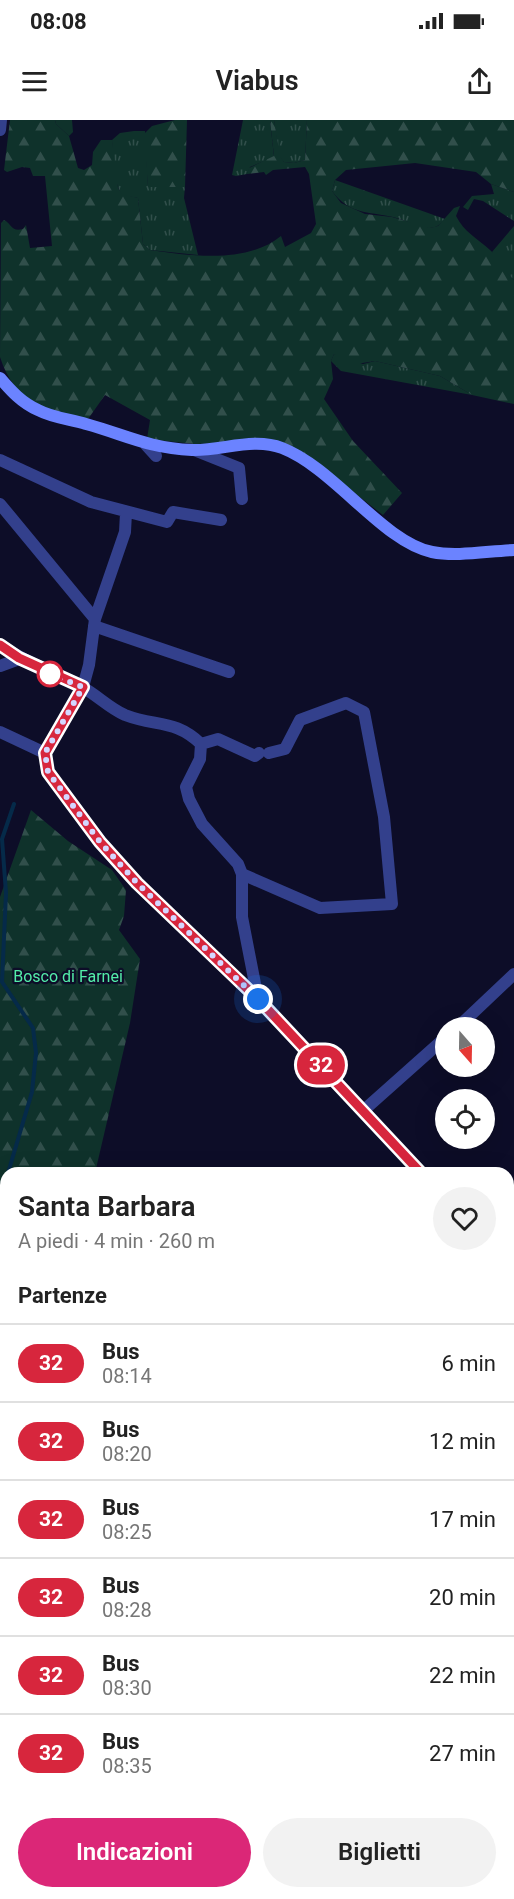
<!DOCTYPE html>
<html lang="it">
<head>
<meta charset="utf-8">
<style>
  :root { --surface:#fff; --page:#f2f2f2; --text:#222; --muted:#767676; --line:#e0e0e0; --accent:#db2777 }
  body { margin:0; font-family:Roboto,sans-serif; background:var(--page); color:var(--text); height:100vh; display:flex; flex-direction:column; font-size:22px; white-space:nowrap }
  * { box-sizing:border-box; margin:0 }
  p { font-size:20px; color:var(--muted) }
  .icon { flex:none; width:33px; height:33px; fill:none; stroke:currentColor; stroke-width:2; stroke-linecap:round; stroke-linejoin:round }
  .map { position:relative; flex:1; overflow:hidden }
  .side { position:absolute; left:0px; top:1047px; width:514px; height:732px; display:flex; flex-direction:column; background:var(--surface); border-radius:18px 18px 0 0; box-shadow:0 6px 24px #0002 }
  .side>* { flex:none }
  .badge { padding:0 12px; border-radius:20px; font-size:21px; line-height:39px }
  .needle { width:39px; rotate:160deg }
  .fabs { position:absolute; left:435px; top:897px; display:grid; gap:12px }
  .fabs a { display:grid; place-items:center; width:60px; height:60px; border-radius:50%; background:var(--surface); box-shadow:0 6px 24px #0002; font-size:30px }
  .you { position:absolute; width:30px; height:30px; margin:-15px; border:4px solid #fff; border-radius:50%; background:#1a73e8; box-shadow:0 0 0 9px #1a73e833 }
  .map>.badge { position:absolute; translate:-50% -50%; box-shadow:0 0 0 3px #fff }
  h2 { padding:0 18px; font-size:22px; line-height:54px }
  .round { display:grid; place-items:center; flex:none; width:63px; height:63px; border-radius:32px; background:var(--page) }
  .summary { display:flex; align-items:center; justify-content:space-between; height:102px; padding:0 18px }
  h1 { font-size:28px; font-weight:600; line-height:45px }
  .primary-button { display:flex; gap:12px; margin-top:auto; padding:12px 18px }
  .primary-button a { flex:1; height:69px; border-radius:36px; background:var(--accent); color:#fff; font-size:24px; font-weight:600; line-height:69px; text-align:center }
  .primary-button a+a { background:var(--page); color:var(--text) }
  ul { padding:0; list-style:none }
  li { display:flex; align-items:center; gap:18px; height:78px; padding:0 18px; border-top:2px solid var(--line) }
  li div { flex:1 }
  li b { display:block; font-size:22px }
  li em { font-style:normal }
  li .badge { min-width:66px; font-weight:700; text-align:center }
  .status { display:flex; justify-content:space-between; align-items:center; height:42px; padding:0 30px; background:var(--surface); direction:ltr }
  .status svg { height:16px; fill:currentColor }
  header { display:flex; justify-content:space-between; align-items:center; height:78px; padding:0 18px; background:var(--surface); font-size:27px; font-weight:600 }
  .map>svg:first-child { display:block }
  .grass { fill:url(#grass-tufts) }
  .forest { fill:url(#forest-firs) }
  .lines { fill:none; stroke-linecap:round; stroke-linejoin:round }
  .stream { stroke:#052a49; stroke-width:4 }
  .street { stroke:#33408c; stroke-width:12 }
  .secondary { stroke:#6b83ff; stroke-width:12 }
  .line-casing { stroke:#fff; stroke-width:14 }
  .line { stroke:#d7263d; stroke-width:9 }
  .walk { stroke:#d4d7ff; stroke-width:6; stroke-dasharray:0 10.8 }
  .stop-dot { fill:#fff; stroke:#d7263d; stroke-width:3 }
  .labels { text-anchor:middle; stroke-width:4.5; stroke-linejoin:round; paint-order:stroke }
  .park-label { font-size:16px; fill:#53eca9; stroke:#0d0d28 }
</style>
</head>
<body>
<div class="status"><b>08:08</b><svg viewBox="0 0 49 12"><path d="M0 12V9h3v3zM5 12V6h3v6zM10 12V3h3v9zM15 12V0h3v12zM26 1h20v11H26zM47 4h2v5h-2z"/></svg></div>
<header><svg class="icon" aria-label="menu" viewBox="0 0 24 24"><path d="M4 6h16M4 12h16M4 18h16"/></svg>Viabus<svg class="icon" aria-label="share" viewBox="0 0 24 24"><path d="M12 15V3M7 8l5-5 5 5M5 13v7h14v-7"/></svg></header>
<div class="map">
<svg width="514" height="1779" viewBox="0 0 514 1779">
  <defs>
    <pattern id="grass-tufts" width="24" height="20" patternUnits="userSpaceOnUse" patternTransform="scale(1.5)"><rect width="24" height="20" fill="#0f322b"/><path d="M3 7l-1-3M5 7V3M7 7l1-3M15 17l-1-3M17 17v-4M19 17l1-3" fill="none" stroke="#314f4b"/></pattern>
    <pattern id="forest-firs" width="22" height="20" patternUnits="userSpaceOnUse" patternTransform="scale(1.5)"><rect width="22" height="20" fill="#0f322b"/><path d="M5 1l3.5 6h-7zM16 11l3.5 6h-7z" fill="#314f4b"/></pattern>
  </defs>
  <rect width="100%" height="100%" fill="#0d0d28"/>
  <path class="grass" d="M55,0H72L73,12L69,16L56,4Z
    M243,0H270L274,37L250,47L247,54L236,56L232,55Z
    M274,0H307L305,40L294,43L284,42L279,36Z
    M134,11H145L148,67H185L184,78L198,135L150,130L143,124L138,78L122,75C113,61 113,36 112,20L120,13Z
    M335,60L445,99C440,104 437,108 429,108C418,107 405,100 393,97C367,91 350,95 332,71Z
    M491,64L514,72V101L483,81L474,79L468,90L463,87L472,76L494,74Z
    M514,106V160L501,148L492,132Z
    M334,234L363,244L375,241L440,256L472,275L341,251L331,241Z"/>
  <path class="forest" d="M10,0H55L56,4L69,16L78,48L84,50L92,45L93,32L101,20H112L118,68L122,74L138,78L143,124L150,130C190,136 247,144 281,116L285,127L311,113L316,104L309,54L305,47L273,50L266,55L264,52L247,54L249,48L274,36L270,0H274L280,36L284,42L294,43L305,40L307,0H514V72L491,64L476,52L415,43L346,50L335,60L332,71L341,83L365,94L392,97L430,108L438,106L454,88L460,86L456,96C464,112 477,118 490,130C499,138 503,150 514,160V284L472,275L440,256L375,241L356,244L347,242L334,234L331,241L333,259L324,279L353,321L402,373L383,395L308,337L223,323L195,324L147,319L150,300L105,275L88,299C44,290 15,283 0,237L1,103L4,100C13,105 11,112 23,109L26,105L30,128L52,126L45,56H33L30,48L22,47L7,52L4,50Z
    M175,0H187L185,67H148L144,14L152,6Z
    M31,690L68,721L112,750L126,770L124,796L119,810L140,839L130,903L95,1053H6V1773H508L514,1779H0V777Z"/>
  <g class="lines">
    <path class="stream" d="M8,1053L32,972L36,933L33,908L2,862L6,773L2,719L14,684
      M0,1071L6,1058"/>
    <path class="street" d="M0,10L1,0
      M146,325L156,336
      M194,330L239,348L242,379
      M0,340L91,382L167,402L173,392L221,400
      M0,384L95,499
      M126,393L125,412L95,499L89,545L83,567L45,633L48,652L101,722L137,763L258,879L421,1053
      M94,506L229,552
      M0,525C26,543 55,552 82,567C97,575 109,588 125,595C156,607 175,599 201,624L200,639L186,667L189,679L202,704L238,744L242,754V797L258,879
      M0,546L19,539
      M0,612L45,633
      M201,624L218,619L255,636L259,633
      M242,754L320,788L392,784L384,697L364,592L346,583L300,600L285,629L269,633
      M457,908L514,854
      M364,990L446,917
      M508,1167L514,1159"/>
    <path class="secondary" d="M0,258C11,271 22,283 38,290C53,298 70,299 86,304C126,315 148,328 192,330C222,331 253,317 282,328C334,348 383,422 432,432C457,437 488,431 514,430"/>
  </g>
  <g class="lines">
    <defs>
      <path id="line" d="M0,525L19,538L83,567L45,633L48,652L100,722L137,763L258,879L421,1053"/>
    </defs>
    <use href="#line" class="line-casing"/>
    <use href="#line" class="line"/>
    <path class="walk" d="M50,554L83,567L45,633L48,652L100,722L137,763L258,879"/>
  </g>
  <circle class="stop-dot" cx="50" cy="554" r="12"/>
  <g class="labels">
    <g class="park-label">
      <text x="68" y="862">Bosco di Farnei</text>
    </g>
  </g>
</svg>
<div class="fabs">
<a><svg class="needle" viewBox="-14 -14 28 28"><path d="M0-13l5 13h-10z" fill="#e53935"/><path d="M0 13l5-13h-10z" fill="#767676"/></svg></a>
<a><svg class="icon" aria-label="locate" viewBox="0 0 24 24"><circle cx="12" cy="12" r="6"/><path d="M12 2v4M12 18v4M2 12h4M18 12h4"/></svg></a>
</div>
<div class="you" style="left:258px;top:879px"></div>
<b class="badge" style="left:321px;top:945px;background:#d7263d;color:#fff">32</b>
<section class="side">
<div class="summary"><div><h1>Santa Barbara</h1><p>A piedi · 4 min · 260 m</p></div><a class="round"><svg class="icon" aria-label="heart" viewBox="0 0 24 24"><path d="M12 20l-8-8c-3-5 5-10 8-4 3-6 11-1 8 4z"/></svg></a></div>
<h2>Partenze</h2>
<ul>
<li><span class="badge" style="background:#d7263d;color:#fff">32</span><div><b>Bus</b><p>08:14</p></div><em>6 min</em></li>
<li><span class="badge" style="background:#d7263d;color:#fff">32</span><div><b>Bus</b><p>08:20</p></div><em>12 min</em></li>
<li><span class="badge" style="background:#d7263d;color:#fff">32</span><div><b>Bus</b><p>08:25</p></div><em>17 min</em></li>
<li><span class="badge" style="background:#d7263d;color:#fff">32</span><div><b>Bus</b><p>08:28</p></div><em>20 min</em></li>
<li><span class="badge" style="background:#d7263d;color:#fff">32</span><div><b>Bus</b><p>08:30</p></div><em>22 min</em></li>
<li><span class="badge" style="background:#d7263d;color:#fff">32</span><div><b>Bus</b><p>08:35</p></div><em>27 min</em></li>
</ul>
<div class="primary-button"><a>Indicazioni</a><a>Biglietti</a></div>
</section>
</div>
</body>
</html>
